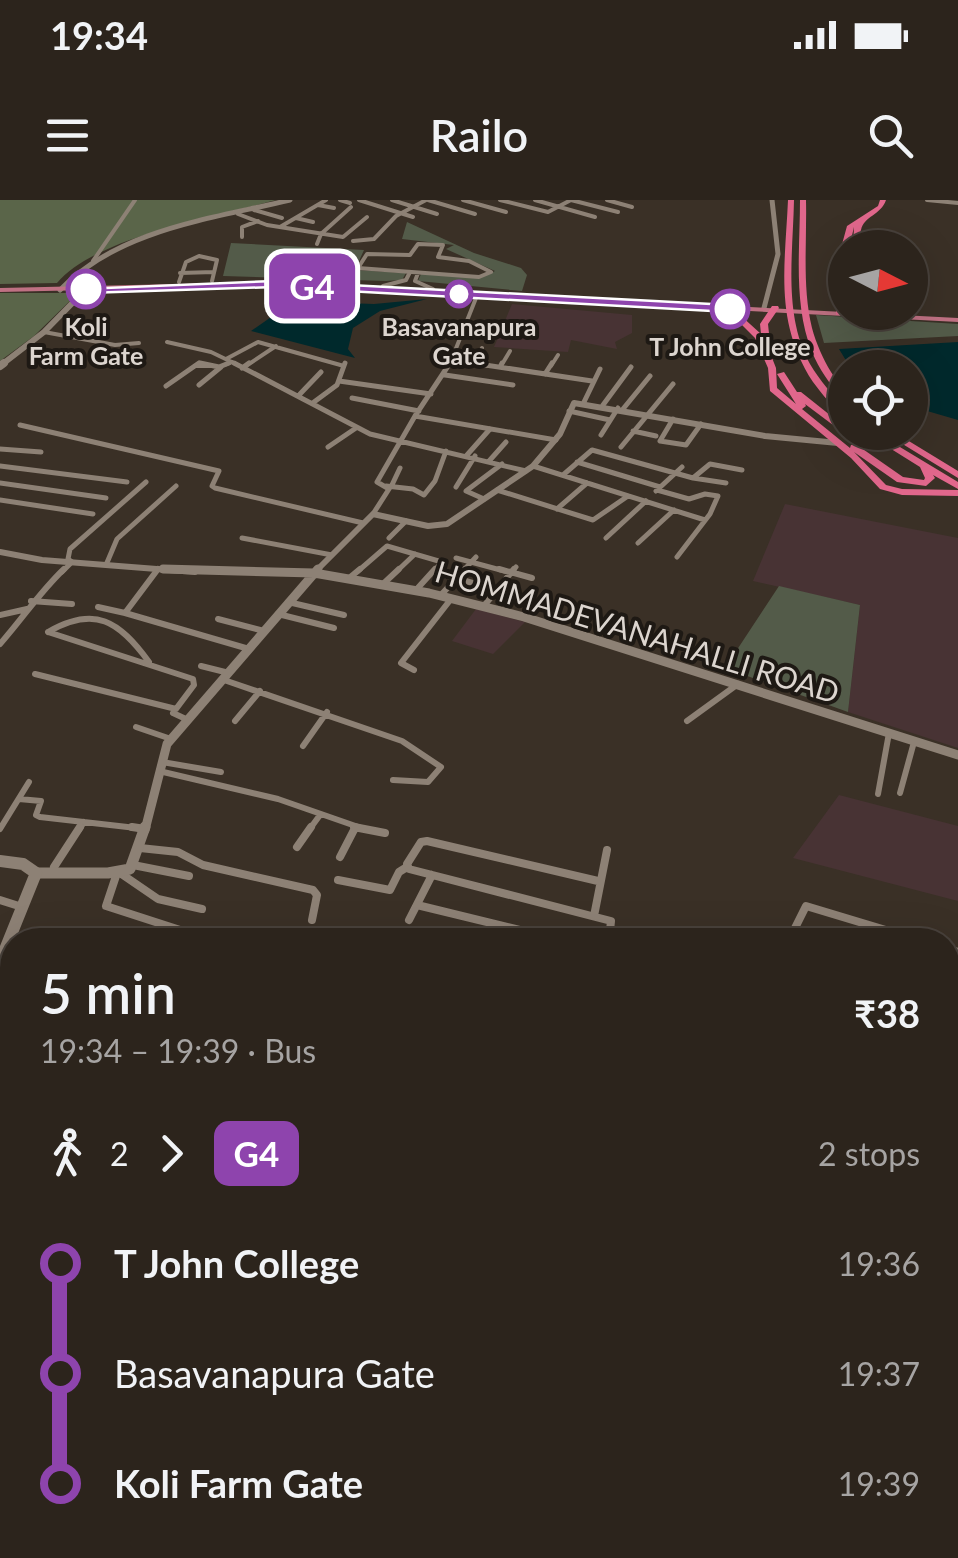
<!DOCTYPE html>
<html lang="en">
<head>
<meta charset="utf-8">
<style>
  :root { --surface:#2c241c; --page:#383029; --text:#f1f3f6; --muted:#a6a4a3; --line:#48413b }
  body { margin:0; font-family:Lato,sans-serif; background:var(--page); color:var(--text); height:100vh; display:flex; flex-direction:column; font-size:38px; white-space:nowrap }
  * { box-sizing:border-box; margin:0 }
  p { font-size:32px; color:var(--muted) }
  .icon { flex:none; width:55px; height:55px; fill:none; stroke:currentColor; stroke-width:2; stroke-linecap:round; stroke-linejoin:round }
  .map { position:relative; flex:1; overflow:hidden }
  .panel { position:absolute; left:0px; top:728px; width:960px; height:632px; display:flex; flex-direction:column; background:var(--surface); border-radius:40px 40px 0 0; box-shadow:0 10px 40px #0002,0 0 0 2px var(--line) }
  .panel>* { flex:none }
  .badge { padding:0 20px; border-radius:15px; font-size:35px; line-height:65px }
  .needle { width:65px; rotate:96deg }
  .controls { position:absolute; left:828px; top:30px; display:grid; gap:20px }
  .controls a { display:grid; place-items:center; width:100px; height:100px; border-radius:50%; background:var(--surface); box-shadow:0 10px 40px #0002,0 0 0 2px var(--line); font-size:50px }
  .map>.badge { position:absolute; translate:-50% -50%; box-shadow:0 0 0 5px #fff }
  .legs { display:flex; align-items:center; gap:15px; height:110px; padding:0 40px; font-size:32px }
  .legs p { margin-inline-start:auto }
  .head { display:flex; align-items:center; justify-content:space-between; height:170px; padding:0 40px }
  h1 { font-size:55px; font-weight:600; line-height:75px }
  ul { padding:0 40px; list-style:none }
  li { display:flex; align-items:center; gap:35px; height:110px; font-size:38px }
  li i { display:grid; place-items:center; width:15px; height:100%; margin:0 12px; background:currentColor }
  li i::after { content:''; width:25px; height:25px; margin:-12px; border:8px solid; border-radius:50%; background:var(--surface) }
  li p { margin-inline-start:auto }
  li:first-child i { background:linear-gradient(#0000 50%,currentColor 0) }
  li:last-child i { background:linear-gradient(currentColor 50%,#0000 0) }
  .status { display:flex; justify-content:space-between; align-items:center; height:70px; padding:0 50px; background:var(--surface); direction:ltr }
  .status svg { height:28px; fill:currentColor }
  header { display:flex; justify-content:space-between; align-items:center; height:130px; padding:0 40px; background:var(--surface); font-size:45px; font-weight:600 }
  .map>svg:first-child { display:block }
  .education { fill:#483334 }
  .green { fill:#535b49 }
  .forest { fill:#5a6549 }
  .water { fill:#00292c }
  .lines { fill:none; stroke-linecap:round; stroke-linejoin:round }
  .minor-far4 { stroke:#8d8175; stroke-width:4 }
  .minor-far3 { stroke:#8d8175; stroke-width:5 }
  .minor-far2 { stroke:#8d8175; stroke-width:6 }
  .minor-far1 { stroke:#8d8175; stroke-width:8 }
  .minor { stroke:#8d8175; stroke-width:10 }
  .tertiary-far4 { stroke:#8d8175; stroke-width:5 }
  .tertiary-far3 { stroke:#8d8175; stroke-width:6 }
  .tertiary-far2 { stroke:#8d8175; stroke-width:9 }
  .tertiary-far1 { stroke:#8d8175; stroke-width:11 }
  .tertiary { stroke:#8d8175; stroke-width:14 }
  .secondary-far3 { stroke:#8d8175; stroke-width:6 }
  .secondary-far2 { stroke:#8d8175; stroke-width:8 }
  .secondary-far1 { stroke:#8d8175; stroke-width:12 }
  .secondary { stroke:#8d8175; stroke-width:15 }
  .primary { fill:#bf7183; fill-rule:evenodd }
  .motorway { fill:#e1678c; fill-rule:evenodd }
  .line-1 { fill:#8e44ad; stroke:#fff; stroke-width:2.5 }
  .stop-1-dot { fill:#fff; stroke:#8e44ad; stroke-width:5 }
  .labels { text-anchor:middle; stroke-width:8; stroke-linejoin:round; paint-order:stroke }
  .far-stop-label { font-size:25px; font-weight:bold; fill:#dcd5cf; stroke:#1e1914 }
  .street-label { font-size:30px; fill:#dcd5cf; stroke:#1e1914 }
</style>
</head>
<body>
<div class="status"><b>19:34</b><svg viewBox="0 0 49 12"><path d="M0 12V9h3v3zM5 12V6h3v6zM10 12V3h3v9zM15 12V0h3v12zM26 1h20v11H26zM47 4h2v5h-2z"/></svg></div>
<header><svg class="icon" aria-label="menu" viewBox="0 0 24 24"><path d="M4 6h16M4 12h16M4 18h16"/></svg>Railo<svg class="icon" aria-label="search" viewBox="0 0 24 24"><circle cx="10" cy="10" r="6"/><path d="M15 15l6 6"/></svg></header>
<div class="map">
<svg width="958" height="1358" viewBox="0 0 958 1358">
  <rect width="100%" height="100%" fill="#3a3026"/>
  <path class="education" d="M512,104L632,115V133L615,142L617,149L571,140L568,152L494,147Z
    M785,304L958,338V548L848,512L860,405L753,381Z
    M476,409L525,422L493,454L452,441Z
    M839,595L958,626V701L793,658Z"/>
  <path class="green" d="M407,22L474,53L521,68L527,75L522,91L418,81L421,74L480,78L495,71L446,49L454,45L402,39Z
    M231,43L364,50L355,70L406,73L402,80L386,81L223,76Z
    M816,115L958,124V136L824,143Z
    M779,386L860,405L848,512L725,468Z"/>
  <path class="forest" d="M0,0H276C218,16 95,37 57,83L0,84Z
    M0,93H78L34,136L0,161Z"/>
  <path class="water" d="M427,99L380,111L353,128L348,149L355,158L251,131L294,101L374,104Z
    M958,142V220L910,206V168L850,167L839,149Z"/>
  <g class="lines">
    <path class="minor-far4" d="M340,0L350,3
      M359,0L413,17
      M392,0L437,14
      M428,0L475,14
      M463,0L506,12
      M500,0L548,12L571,0
      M535,0L595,17
      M571,0L618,12
      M607,0L632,7
      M927,0L958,3
      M318,5L334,8
      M254,10L282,18
      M238,14L267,25L343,37L367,17
      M296,18L313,22
      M280,27L326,0
      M242,37V27L258,21
      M353,41L374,39L396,16L426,0
      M317,44L321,34L351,7
      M418,44L443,45L438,57L469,61L491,72L479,77L358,68L367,54L410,55Z
      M93,61L135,0
      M180,73L214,72
      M418,73L415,81L433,89
      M179,82L186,62L199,56L217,60L212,81
      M383,86L406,80L410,72
      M44,132L115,145L139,143
      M167,142L211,152L240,166
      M226,159L258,142L344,166
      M451,160L489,166
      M474,163L482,148
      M195,166H212
      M222,166L232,162
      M246,166L276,146
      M449,166L478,93
      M501,166L510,151
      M551,166L558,155"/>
    <path class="minor-far3" d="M200,163L219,167L229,163
      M234,163L370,234L526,271
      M450,163L415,216L556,240
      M472,163L592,181
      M500,167L502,163
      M242,168L249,163
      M545,174L552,163
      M445,175L513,185
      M339,181L431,194
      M199,185L221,167
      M166,186L199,163
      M300,194L321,172
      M352,198L419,211
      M314,202L337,185L345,163
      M584,202L600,169
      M603,205L631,167
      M623,209L650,176
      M569,211L610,220
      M673,219L660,241L686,245L701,224
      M20,225L219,271L212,286L215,288L363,323
      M633,231L656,236
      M601,235L618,208
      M328,247L356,228
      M621,247L673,184
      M0,249L41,252
      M467,255L490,229
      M490,260L506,242
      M577,262L660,287
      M0,266L127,282
      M533,266L705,320
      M563,275L592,250L693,278L710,264L742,270
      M693,278L726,283
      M0,283L106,298
      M386,286L413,289L424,295L435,281L446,251
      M391,287L400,268
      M456,287L475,256
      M497,290L593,320L628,296
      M657,290L689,299L705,294L718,296L710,314L677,357
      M656,291L682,267
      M484,299L466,291L502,264
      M0,300L93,314
      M557,309L587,283
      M373,314L389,289L377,282L415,216
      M242,338L332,355
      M389,338L406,321
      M606,338L646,301
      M638,343L674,310
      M456,358L508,372
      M106,365L117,339L176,286
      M62,372L72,362L68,359L70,349L146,282
      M357,372L387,346L442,362L433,372
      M396,372L415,354
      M462,372L476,357
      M512,372L516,367"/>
    <path class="minor-far2" d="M158,369L125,413L249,449
      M499,369L532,378
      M435,372L517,396
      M348,379L360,369
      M383,384L399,369
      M416,390L435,369
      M440,396L465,369
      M31,401L72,404
      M288,402L344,415
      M98,407L125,413
      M483,407L514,369
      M278,414L334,428
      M0,415L27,409
      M218,419L264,431
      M48,432L193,479L194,485L173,513L188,520
      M48,432C95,405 119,421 149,462
      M0,444C23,418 39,393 64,369
      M201,466L229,473
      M414,470L401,463L451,399
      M35,474L176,509
      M224,480L402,541L441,567L428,582L393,580
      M235,521L260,491
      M687,521L738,484
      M136,527L171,539
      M303,546L327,512
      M162,562L221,572
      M159,571L278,599L367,630
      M900,593L914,542
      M878,594L889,533
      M19,599L41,601L36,615L40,617L145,629
      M0,629L29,582
      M79,630L84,622
      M309,630L320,615"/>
    <path class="minor-far1" d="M132,627L145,629
      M354,627L385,633
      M297,647L311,627
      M140,648L178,652L203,665L313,690L317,695L312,720
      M340,657L355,628
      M133,665L189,676
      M54,667L80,627
      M117,673L106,706L211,740
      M120,673L158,699L202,709
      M338,680L390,690L399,672L407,667
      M598,681L427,641L421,642L407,664L409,669L611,721L609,740
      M0,700L22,707
      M417,705L561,740
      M594,716L607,650
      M409,720L432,675
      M789,740L806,706L919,740
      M948,749L958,752
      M0,779L12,782
      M948,785L958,789"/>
    <path class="minor" d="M958,1036V1105
      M0,1048L12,1051
      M948,1158L958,1159
      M0,1200L12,1202
      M0,1270L12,1273
      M0,1328L12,1301
      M948,1335L958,1338
      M531,1348V1358
      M777,1348L779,1358
      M59,1358L63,1348
      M320,1358L324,1348
      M412,1358L416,1348
      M454,1358L456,1348"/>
    <path class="tertiary-far4" d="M60,90C119,29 211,19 290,0
      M764,108L778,54L772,0"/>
    <path class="tertiary-far3" d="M0,352L42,360L195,372
      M315,372L373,314L428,326L447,324L533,266L560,234L574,203L765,236L838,243"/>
    <path class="tertiary-far2" d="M163,369L314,373L429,393L524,417L958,555
      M145,630L167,544L318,369"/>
    <path class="tertiary-far1" d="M36,673H108L130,669L145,627
      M948,821L958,816"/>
    <path class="tertiary" d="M948,988H958
      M861,1348V1358"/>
    <path class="secondary-far3" d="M0,166L44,132L89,86"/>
    <path class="secondary-far2" d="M0,166L4,163"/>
    <path class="secondary-far1" d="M0,661L23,664L36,673L0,762
      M0,898L9,954"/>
    <path class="secondary" d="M8,951L12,974
      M0,1018L12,991"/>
    <path class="primary" d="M270,82L958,118V122L270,86L0,92V88Z"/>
    <path class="motorway" d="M788,0H794C793,54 783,115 810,164C820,181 832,194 845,208V216C833,208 822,194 813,182C774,122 785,67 788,0Z
      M800,0H806C807,42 802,87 812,128C816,143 823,159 831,172C837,182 845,187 845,200L842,199C830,184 819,169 812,152C793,104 800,50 800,0Z
      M880,0H886C881,15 864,16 861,30C859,36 861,42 861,48H853L854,27L849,48H845L843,113L836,115L841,48L847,26L878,6Z
      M728,104L761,134L760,124L772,106H778L779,108L768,124L770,143L767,145L776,168L777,188L796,204L777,174L784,172L797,192H801L845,227V232H849L845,234L805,204L806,206L802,209L850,248L851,245H857L903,277L924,280L925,278L920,267L864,232H875L958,282V289L933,275L935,278L926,286L897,282L854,252L886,285L902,289L958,290V296L902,295L880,289L851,258L770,191L768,168L755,138L725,108V104Z
      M883,232H894L958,271V278Z"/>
  </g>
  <path class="line-1" d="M274,81L730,105L736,109L730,112L274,87L86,93L81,89Z"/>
  <g class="stop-1-dot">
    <circle cx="86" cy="89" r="18"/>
    <circle cx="459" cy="94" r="12"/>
    <circle cx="730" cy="109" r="18"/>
  </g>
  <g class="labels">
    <g class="far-stop-label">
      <text x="86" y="136">Koli<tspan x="86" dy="29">Farm Gate</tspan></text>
      <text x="459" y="136">Basavanapura<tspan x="459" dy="29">Gate</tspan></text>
      <text x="730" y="156">T John College</text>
    </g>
    <g class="street-label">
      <text transform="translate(637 433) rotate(17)" y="10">HOMMADEVANAHALLI ROAD</text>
    </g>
  </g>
</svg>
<div class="controls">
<a><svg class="needle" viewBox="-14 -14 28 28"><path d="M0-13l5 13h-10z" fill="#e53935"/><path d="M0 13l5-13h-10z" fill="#a6a4a3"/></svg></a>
<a><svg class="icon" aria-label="locate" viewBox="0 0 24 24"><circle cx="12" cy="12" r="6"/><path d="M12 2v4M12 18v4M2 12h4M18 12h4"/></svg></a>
</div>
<b class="badge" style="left:312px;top:86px;background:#8e44ad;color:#fff">G4</b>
<section class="panel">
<div class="head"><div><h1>5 min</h1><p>19:34 – 19:39 · Bus</p></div><b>₹38</b></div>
<div class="legs"><svg class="icon" aria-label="walk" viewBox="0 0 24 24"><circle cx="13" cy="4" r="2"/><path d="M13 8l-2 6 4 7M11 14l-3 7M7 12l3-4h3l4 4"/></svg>2<svg class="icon" aria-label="forward" viewBox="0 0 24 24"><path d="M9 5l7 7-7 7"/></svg><b class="badge" style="background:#8e44ad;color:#fff">G4</b><p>2 stops</p></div>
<ul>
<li><i style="color:#8e44ad"></i><b>T John College</b><p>19:36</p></li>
<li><i style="color:#8e44ad"></i><span>Basavanapura Gate</span><p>19:37</p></li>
<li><i style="color:#8e44ad"></i><b>Koli Farm Gate</b><p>19:39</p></li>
</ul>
</section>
</div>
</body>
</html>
